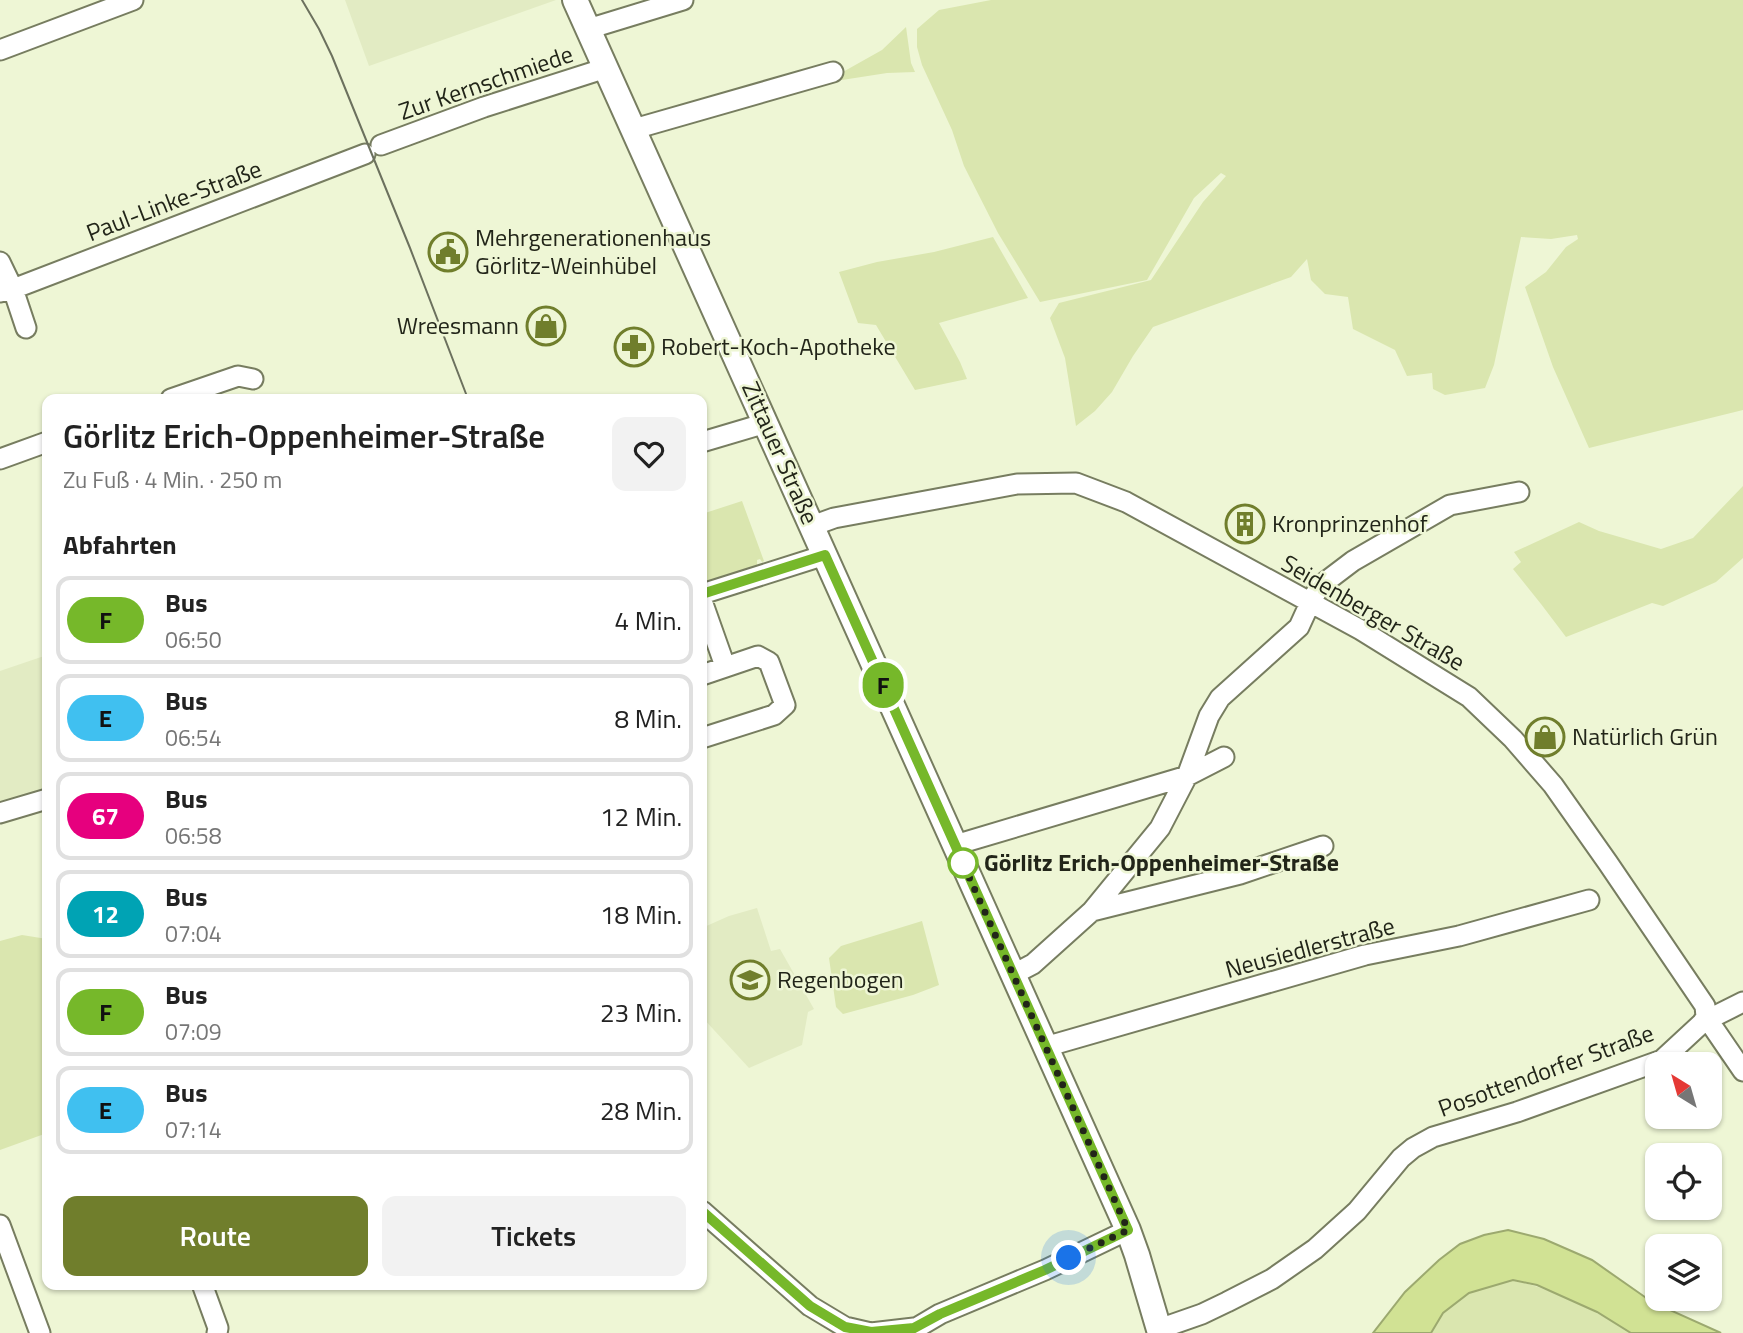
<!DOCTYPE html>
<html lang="de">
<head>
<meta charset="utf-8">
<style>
  :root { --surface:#fff; --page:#f2f2f2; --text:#222; --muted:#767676; --line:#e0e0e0; --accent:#707e2c }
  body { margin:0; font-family:"Titillium Web",sans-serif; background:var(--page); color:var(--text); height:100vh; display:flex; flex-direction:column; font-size:26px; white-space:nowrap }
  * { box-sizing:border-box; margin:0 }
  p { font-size:23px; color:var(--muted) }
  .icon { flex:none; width:38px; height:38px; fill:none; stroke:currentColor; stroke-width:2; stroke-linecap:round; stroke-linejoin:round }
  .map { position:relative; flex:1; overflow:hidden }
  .sheet { position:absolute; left:42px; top:394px; width:665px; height:896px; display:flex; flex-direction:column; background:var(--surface); border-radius:14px; box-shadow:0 2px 5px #0004 }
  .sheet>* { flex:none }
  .badge { padding:0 14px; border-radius:23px; font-size:24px; line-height:46px }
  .needle { width:46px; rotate:323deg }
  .buttons { position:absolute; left:1645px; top:1052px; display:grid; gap:14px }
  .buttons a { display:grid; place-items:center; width:77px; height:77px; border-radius:14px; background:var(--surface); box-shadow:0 2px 5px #0004; font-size:35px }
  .you { position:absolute; width:35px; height:35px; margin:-18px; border:5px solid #fff; border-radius:50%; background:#1a73e8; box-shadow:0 0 0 10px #1a73e833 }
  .map>.badge { position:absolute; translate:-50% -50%; box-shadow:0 0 0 4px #fff }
  h2 { padding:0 21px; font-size:26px; line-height:63px }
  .round { display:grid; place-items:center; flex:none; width:74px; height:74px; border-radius:14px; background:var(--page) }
  .summary { display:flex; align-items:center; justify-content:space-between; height:119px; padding:0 21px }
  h1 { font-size:33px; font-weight:600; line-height:52px }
  .primary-button { display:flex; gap:14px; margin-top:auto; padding:14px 21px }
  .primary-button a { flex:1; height:80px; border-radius:14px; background:var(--accent); color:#fff; font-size:28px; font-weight:600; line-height:80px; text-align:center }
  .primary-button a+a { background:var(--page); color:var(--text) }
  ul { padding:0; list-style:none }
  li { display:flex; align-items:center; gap:21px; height:88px; margin:0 14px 10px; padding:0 7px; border:4px solid var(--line); border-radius:14px }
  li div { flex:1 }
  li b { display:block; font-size:26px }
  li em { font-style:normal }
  li .badge { min-width:77px; font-weight:700; text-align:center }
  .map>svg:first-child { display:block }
  .built { fill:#e2ebc3 }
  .green { fill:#dae6af }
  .water { fill:#d1e294; stroke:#9ca96f; stroke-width:2 }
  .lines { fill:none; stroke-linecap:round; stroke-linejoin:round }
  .minor-casing { stroke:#777d60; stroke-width:23 }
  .major-casing { stroke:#777d60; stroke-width:28 }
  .minor { stroke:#fff; stroke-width:19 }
  .major { stroke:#fff; stroke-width:24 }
  .tram { stroke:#6c715e; stroke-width:2 }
  .line-casing { stroke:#fff; stroke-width:16 }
  .line { stroke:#76b82a; stroke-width:10 }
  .walk { stroke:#222519; stroke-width:7; stroke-dasharray:0 12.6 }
  .stop-dot { fill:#fff; stroke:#76b82a; stroke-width:3.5 }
  .labels { text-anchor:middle; stroke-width:5; stroke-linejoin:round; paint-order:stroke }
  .street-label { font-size:24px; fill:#222519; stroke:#eef6d5 }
  .poi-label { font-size:24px; fill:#222519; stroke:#eef6d5; text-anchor:start }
  .stop-label { font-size:24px; font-weight:bold; fill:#222519; stroke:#eef6d5; text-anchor:start }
</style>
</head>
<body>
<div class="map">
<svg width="1743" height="1333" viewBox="0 0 1743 1333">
  <rect width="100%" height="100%" fill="#eef6d5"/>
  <path class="built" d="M345,0H556L369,66Z
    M47,655V789L0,803V671Z
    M757,908L771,951L780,949L814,1009L808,1012L802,1045L749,1068L702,1017V928L729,916Z"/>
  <path class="green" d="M991,0H1743V410L1589,448L1553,367L1525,287L1546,272L1566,247L1578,239L1577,235L1551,239L1521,237L1494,365L1485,388L1445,395L1433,389L1432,373L1407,376L1395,350L1353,329L1348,297L1325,294L1311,280L1307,259L1291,277L1153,327L1133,356L1112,392L1095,411L1076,426L1065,358L1050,318L1059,303L1151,280L1203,202L1226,176L1221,173L1194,198L1147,280L1040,302L998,233L964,166L952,130L922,65L917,47V29L939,10Z
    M906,27L911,63L915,72L887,73L842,80L841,73L882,50Z
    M993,237L1028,298L939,323L960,362L967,379L915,390L876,325L858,323L839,272L877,262L934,252Z
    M1743,486V558L1716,582L1663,606L1652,603L1566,637L1541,604L1513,569L1521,562L1514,552L1579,522L1599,531L1661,549L1693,538Z
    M742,501L764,561L762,562L760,559L757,560V565L702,583V514Z
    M922,921L939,985L913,995L843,1014L836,1007L829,958L841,946Z
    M22,935L47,939V1133L0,1150V941Z
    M1513,1280C1555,1290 1594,1310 1631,1333H1431L1443,1313L1470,1292Z"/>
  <path class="water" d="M1508,1230L1544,1239L1592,1260L1652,1302L1721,1333H1631L1597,1312L1537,1285L1513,1280L1469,1293L1443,1313L1431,1333H1373L1405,1292L1439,1260L1460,1244L1484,1235Z"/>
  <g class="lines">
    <defs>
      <path id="minor" d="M588,29L683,0
        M0,50L133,0
        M634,129L833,72
        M381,145L484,107L606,68
        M0,262L13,289L26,328
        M0,292L13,289L365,154
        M171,399L238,376L253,379
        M702,442L766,423
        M0,459L47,442
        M812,526L834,518L1017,484L1076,483L1126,502L1361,630L1469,697L1513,739L1553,785L1608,863L1705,1006L1706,1017L1743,1071
        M702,594L825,555
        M702,601L725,666
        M702,675L758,656L769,662L785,705L774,715L702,738
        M0,813L47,799
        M955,845L1187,776L1224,757
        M1092,911L1240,874L1323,846
        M1012,975L1033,964L1092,911L1160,828L1187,776L1209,716L1220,698L1299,627L1310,603L1320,586L1353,561L1450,505L1519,492
        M1706,1017L1717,1015L1743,1002
        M1045,1047L1365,955L1459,936L1589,900
        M702,1211L810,1306L845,1327L871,1333L914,1328
        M0,1225L40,1333
        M202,1284L218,1328L217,1333
        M1159,1329L1202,1314L1227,1302L1272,1279L1315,1249L1357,1211L1401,1158L1413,1148L1433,1137L1517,1112L1662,1060L1702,1023L1706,1017
        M908,1333L940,1314L1045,1270L1128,1230"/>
      <path id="major" d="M575,0L1128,1230L1137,1255L1160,1333"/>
    </defs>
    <use href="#minor" class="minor-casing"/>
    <use href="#major" class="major-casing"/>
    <use href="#minor" class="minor"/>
    <use href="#major" class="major"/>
    <path class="tram" d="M302,0L319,29L332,56L410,248L468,399"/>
  </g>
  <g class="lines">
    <defs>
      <path id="line" d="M702,594L825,555L1128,1230L1045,1270L940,1314L914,1328L871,1332L845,1327L810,1306L702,1211"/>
    </defs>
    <use href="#line" class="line-casing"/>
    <use href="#line" class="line"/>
    <path class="walk" d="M963,863L961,859L1128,1230L1069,1258"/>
  </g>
  <defs>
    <symbol id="civic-ring" viewBox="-11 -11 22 22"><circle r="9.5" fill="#eef6d5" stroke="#707e2c" stroke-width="1.5"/><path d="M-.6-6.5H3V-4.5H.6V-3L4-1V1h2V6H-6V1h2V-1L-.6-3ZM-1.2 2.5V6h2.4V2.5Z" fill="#707e2c"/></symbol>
    <symbol id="shop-ring" viewBox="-11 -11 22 22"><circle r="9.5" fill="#eef6d5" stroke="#707e2c" stroke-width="1.5"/><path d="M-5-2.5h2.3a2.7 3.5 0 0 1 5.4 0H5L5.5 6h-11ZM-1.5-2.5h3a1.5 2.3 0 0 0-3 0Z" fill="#707e2c"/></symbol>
    <symbol id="pharmacy-ring" viewBox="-11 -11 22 22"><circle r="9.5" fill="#eef6d5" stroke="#707e2c" stroke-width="1.5"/><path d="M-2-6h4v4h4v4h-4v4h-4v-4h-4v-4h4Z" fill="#707e2c"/></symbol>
    <symbol id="building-ring" viewBox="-11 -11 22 22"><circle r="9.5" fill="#eef6d5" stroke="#707e2c" stroke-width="1.5"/><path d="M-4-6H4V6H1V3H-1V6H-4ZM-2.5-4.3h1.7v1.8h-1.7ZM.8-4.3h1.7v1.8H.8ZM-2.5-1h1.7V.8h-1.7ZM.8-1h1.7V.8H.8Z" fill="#707e2c"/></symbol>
    <symbol id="school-ring" viewBox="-11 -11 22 22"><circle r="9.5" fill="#eef6d5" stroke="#707e2c" stroke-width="1.5"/><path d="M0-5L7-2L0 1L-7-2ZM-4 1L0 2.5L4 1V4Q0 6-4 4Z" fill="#707e2c"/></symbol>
  </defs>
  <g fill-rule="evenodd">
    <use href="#civic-ring" x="426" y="230" width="44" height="44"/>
    <use href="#shop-ring" x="524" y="304" width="44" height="44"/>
    <use href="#pharmacy-ring" x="612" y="325" width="44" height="44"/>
    <use href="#building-ring" x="1223" y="502" width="44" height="44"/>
    <use href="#shop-ring" x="1523" y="715" width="44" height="44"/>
    <use href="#school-ring" x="728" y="958" width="44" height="44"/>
  </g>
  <circle class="stop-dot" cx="963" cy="863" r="14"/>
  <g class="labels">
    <g class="street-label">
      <text transform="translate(486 83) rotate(-19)" y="8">Zur Kernschmiede</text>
      <text transform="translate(174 201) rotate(-21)" y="8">Paul-Linke-Straße</text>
      <text transform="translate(780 453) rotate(66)" y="8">Zittauer Straße</text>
      <text transform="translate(1373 613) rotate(30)" y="8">Seidenberger Straße</text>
      <text transform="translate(1310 948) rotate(-15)" y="8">Neusiedlerstraße</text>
      <text transform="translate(1546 1071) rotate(-20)" y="8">Posottendorfer Straße</text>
    </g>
    <g class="poi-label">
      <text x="475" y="246">Mehrgenerationenhaus<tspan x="475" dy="28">Görlitz-Weinhübel</tspan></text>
      <text x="519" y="334" text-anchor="end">Wreesmann</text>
      <text x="661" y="355">Robert-Koch-Apotheke</text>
      <text x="1272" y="532">Kronprinzenhof</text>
      <text x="1572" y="745">Natürlich Grün</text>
      <text x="777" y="988">Regenbogen</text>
    </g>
    <g class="stop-label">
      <text x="984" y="871">Görlitz Erich-Oppenheimer-Straße</text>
    </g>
  </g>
</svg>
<div class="buttons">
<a><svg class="needle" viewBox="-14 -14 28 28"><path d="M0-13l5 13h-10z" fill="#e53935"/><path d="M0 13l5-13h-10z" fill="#767676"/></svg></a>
<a><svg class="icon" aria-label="locate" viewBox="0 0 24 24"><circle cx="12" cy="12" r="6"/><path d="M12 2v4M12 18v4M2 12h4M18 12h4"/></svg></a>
<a><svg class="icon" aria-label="layers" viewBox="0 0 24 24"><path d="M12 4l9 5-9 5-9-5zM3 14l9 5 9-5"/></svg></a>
</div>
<div class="you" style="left:1069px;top:1258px"></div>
<b class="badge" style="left:883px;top:685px;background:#76b82a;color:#111">F</b>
<section class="sheet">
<div class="summary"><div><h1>Görlitz Erich-Oppenheimer-Straße</h1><p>Zu Fuß · 4 Min. · 250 m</p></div><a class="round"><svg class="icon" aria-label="heart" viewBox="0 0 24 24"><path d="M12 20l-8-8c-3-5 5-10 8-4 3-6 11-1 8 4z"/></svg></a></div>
<h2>Abfahrten</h2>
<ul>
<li><span class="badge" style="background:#76b82a;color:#111">F</span><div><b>Bus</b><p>06:50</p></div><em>4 Min.</em></li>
<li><span class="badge" style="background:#40c0f0;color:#111">E</span><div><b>Bus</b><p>06:54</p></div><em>8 Min.</em></li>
<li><span class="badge" style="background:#e6007e;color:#fff">67</span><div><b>Bus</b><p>06:58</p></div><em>12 Min.</em></li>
<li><span class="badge" style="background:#00a3b4;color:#fff">12</span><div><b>Bus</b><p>07:04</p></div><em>18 Min.</em></li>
<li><span class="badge" style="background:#76b82a;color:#111">F</span><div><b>Bus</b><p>07:09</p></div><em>23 Min.</em></li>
<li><span class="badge" style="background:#40c0f0;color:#111">E</span><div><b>Bus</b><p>07:14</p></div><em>28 Min.</em></li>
</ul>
<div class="primary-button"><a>Route</a><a>Tickets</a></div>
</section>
</div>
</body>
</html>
